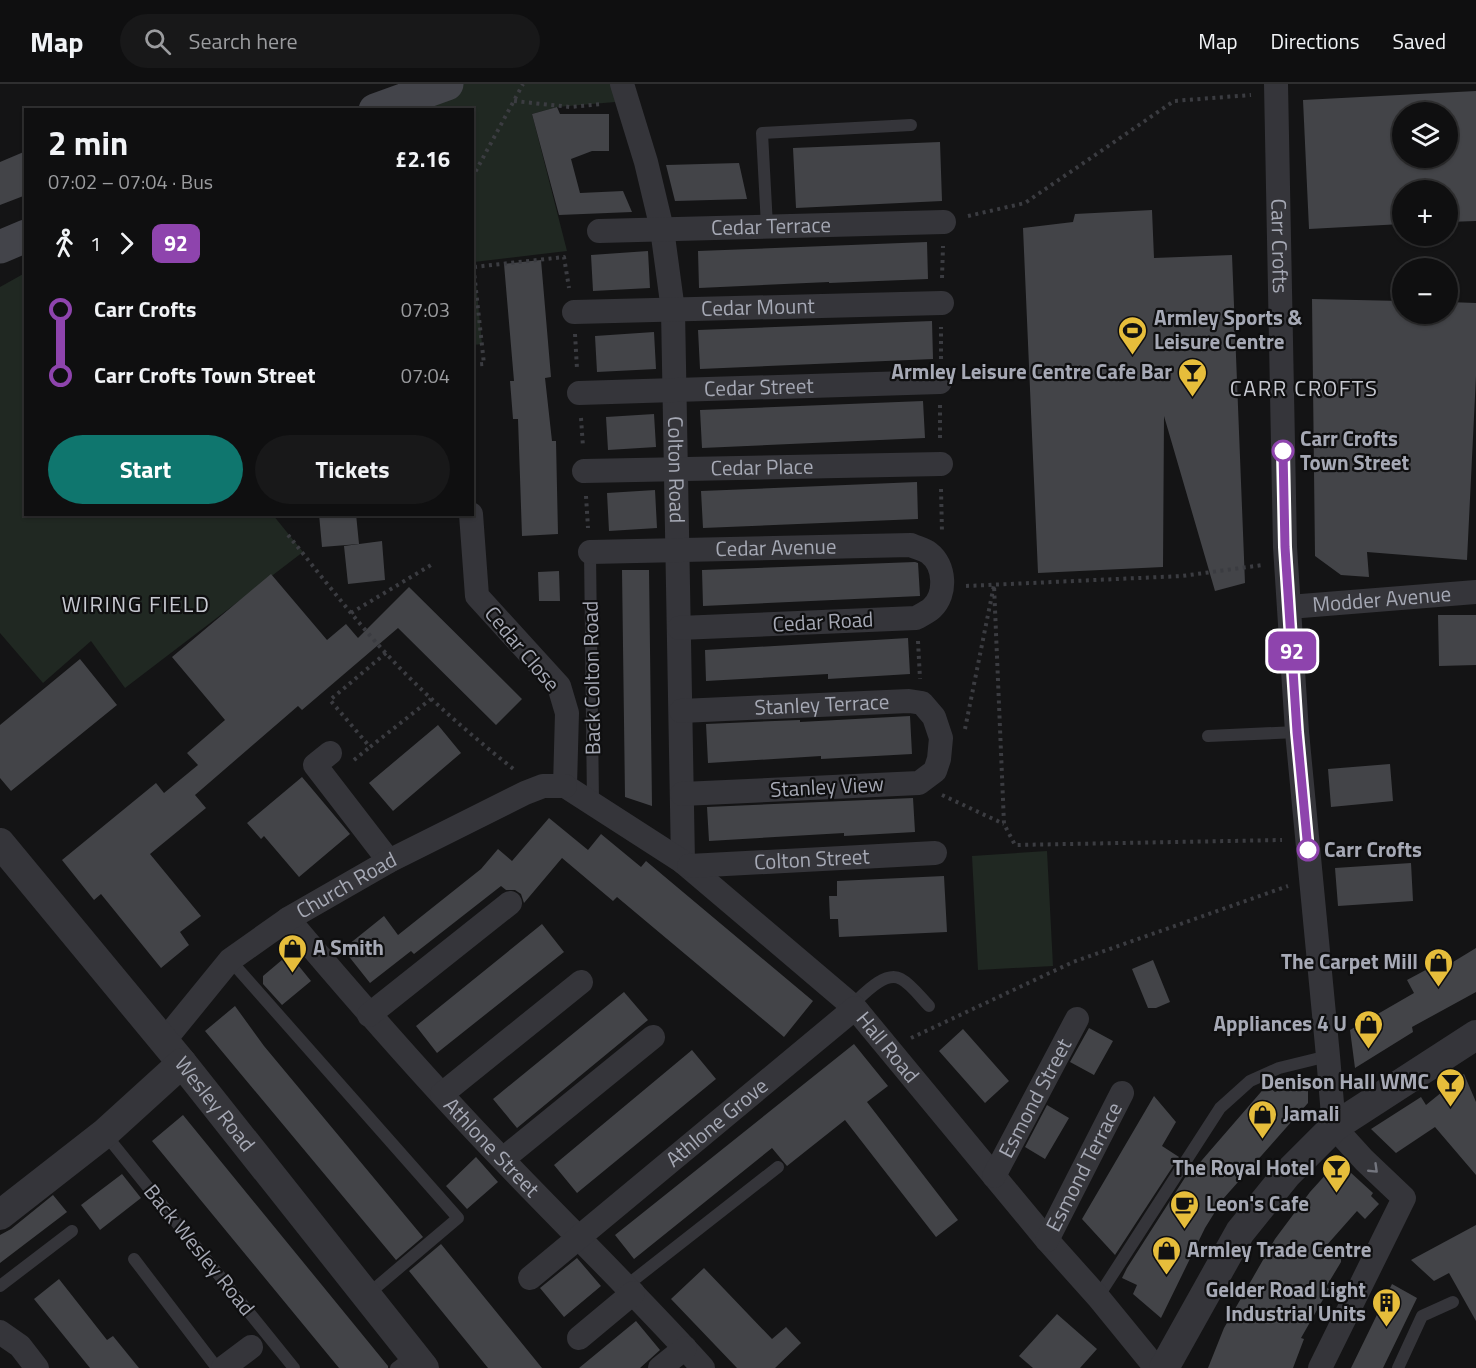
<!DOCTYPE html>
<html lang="en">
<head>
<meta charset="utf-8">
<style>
  :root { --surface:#0f0f10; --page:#181819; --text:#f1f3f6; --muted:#9b9c9f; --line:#2f2f30; --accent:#0f766e }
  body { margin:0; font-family:"Titillium Web",sans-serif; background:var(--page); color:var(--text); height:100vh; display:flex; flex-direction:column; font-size:22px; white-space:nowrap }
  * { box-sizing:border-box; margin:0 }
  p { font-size:20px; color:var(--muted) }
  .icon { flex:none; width:33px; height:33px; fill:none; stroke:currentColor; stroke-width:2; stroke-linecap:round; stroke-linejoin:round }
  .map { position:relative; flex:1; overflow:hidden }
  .sheet { position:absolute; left:24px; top:24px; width:450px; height:408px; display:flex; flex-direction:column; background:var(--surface); border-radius:0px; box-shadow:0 2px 4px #0004,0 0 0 2px var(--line) }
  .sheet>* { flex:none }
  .badge { padding:0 12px; border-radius:9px; font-size:21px; line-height:39px }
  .fabs { position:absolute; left:1392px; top:18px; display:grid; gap:12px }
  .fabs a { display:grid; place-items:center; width:66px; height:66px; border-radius:50%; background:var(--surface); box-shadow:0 2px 4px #0004,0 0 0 2px var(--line); font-size:30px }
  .map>.badge { position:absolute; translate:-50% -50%; box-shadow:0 0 0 3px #fff }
  .legs { display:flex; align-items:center; gap:9px; height:66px; padding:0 24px; font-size:20px }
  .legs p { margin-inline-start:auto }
  .head { display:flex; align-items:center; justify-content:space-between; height:102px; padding:0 24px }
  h1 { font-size:33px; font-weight:700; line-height:45px }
  .primary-button { display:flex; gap:12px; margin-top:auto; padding:12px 24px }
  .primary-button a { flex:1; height:69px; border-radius:36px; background:var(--accent); color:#fff; font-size:24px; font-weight:700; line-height:69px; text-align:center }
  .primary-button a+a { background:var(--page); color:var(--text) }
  ul { padding:0 24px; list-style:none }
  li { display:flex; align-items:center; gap:21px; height:66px; font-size:22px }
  li i { display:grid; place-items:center; width:9px; height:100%; margin:0 8px; background:currentColor }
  li i::after { content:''; width:15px; height:15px; margin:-8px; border:4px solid; border-radius:50%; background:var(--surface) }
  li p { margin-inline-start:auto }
  li:first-child i { background:linear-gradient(#0000 50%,currentColor 0) }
  li:last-child i { background:linear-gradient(currentColor 50%,#0000 0) }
  header { display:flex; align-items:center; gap:36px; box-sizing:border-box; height:84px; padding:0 30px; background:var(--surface); border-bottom:2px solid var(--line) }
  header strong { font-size:28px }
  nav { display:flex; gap:33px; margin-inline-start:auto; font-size:21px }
  .search { width:420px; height:54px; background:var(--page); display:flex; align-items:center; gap:15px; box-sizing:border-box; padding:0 21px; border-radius:33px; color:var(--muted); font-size:22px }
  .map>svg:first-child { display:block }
  .green { fill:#202822 }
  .building { fill:#434448; fill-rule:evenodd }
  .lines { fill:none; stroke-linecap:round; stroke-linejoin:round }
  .path { stroke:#3b3c41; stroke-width:4; stroke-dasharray:3 4.5; stroke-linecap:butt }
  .service { stroke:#35353a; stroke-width:12 }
  .minor { stroke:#35353a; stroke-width:24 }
  .tertiary { stroke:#35353a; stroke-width:30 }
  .secondary { stroke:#43444a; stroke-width:33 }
  .oneway { stroke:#73757e }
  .line-1-casing { stroke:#fff; stroke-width:14 }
  .line-1 { stroke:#8e44ad; stroke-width:9 }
  .stop-1-dot { fill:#fff; stroke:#8e44ad; stroke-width:3 }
  .labels { text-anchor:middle; stroke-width:4.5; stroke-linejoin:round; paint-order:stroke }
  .street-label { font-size:21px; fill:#a6a9b5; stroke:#0f0f10 }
  .poi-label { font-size:21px; font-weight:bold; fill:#a6a9b5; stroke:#0f0f10; text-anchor:end }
  .stop-label { font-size:21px; font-weight:bold; fill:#a6a9b5; stroke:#0f0f10; text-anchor:start }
  .neighbourhood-label { font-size:22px; letter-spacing:1.5px; fill:#c7c9d1; stroke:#0f0f10 }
</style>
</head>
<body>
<header>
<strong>Map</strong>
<div class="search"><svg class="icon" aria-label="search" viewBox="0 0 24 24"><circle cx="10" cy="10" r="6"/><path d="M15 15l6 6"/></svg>Search here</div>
<nav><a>Map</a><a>Directions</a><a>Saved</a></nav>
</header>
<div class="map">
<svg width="1476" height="1284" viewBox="0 0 1476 1284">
  <rect width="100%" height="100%" fill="#141415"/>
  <path class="green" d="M447,0H622L627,17L557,23L532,30L567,167L474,178L482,260L473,261L472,26H375Z
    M25,189L26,430L273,431L303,468L125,604L91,557L43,599L0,549V203Z
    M1047,767L1053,882L978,886L972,772Z"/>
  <path class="building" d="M1476,7V137L1448,138V106H1402V140L1309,145L1303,16ZM1402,28H1448V74H1402Z
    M557,23L560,30H609V67H592L571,75L580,109L623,107L632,128L559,131L532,30Z
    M940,58L942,117L796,124L793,64Z
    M26,67V111L0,121V78Z
    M739,79L747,115L675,117L666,81Z
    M1152,126L1154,174L1232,171L1245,499L1215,507L1164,332L1163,483L1038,489L1023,144L1073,138L1075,130Z
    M927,158L928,195L829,199V198L699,204L698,167Z
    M648,167L650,204L593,207L591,171Z
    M541,176L551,293L545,294L552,357H556L558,450L522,452L518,335H513L510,297H514L504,180Z
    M1312,215L1402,217V230H1448V218L1476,219V292L1467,476L1367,468L1369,493L1341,491L1315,472Z
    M932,237L933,275L700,285L698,246Z
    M654,248L656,285L597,288L595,252Z
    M923,317L925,354L702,364L700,326Z
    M654,330L656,363L608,366L606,333Z
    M917,398L918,435L703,444L701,407Z
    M655,406L657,444L609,447L607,409Z
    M319,430H356L359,460L322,463Z
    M382,457L385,496L348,500L344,462Z
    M915,478L918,479L920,512L703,522L702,486Z
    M622,486H649L652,722L625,713Z
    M559,487L560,517H539L538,488Z
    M271,490L327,556L346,540L358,554L409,503L522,615L496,641L398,544L302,626L298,622L195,711L206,724L150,770L201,832L180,848L189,861L161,884L101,810L94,816L62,776L156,699L164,709L198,681L187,669L225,636L172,573Z
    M1438,531H1476V581L1439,582Z
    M908,554L910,590L828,595V590L706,597L705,566Z
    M80,575L117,621L11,707L0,694V641Z
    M910,632L912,670L821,675V672L708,679L706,640L800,636V638Z
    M438,641L461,669L393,727L369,699Z
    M1390,680L1393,717L1331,723L1328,685Z
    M302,693L350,750L299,793L264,752L261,755L247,739Z
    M913,714L915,748L844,752V749L709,757L707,723Z
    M549,734L588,766L601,750L641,783L646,777L813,917L784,953L617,813L613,817L562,774L524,819L521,810L515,806H506L501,802L414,870L411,867L370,899L343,865L384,832L398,851L481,785L498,765L512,777Z
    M1411,779L1413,817L1338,822L1335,784Z
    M944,792L947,848L839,853L838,835H830L829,812H837V797Z
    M542,840L564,868L437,969L416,942Z
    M1476,864V908L1412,943L1413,948L1355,984L1350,946L1414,909L1407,896L1450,873L1453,878Z
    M289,870L311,897L282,921L263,900V892Z
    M1153,876L1170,918L1156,924H1148L1132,885Z
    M624,908L648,936L517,1044L493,1015Z
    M235,922L264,962L423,1153L396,1176L205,947Z
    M1089,944L1113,957L1094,991L1070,978Z
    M963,945L1009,997L985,1019L939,967Z
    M854,960L888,1002L867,1018L958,1136L936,1153L845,1036L787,1082L772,1064L634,1175L615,1151Z
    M692,966L716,995L577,1109L554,1081Z
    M1464,990L1476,1018V1091L1435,1043L1396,1069L1371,1045L1421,1013L1426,1021Z
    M1308,994V1019L1223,1115L1205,1144L1161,1234L1133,1210L1137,1201L1122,1194L1127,1184L1193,1081L1196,1083L1267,1001L1275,1008Z
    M1154,1012L1176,1038L1162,1062L1179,1073L1115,1171L1082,1135Z
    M1047,1021L1069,1034L1045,1075L1025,1063Z
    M183,1031L388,1282V1284H339L152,1057Z
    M476,1073L498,1098L467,1125L446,1102Z
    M1338,1077L1373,1109L1371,1112L1379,1120L1365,1135L1357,1127L1326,1162L1341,1170V1178L1326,1203L1329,1205L1301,1254L1304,1255L1293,1284H1208L1224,1244L1275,1155L1310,1108Z
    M122,1090L141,1114L100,1146L81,1121Z
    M53,1111L67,1128L0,1179V1151L11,1145Z
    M1476,1141V1237L1449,1189L1434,1197L1411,1176Z
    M441,1160L542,1284H488L409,1187Z
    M577,1174L601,1202L564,1233L540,1204Z
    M704,1184L772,1255L786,1243L801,1259L775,1284H737L671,1215Z
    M59,1195L107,1256L113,1252L139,1284H90L34,1215Z
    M1392,1200L1417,1214L1383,1284H1351Z
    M1057,1230L1097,1265L1080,1284H1033L1019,1272Z
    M636,1237L660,1266L640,1284H579Z"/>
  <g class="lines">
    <path class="path" d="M514,17L570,23L602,20
      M472,94L523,0
      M968,132L1025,119L1174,17L1251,11
      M472,169L484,280L472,281
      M474,183L564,173L569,204
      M942,194L943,162
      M575,250L577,285
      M941,275V243
      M940,321V356
      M581,334L583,363
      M941,405L942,449
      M586,412L588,444
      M288,451C318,488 348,527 381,564C422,609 468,649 516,687
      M966,502L1182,492L1263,481
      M351,529L431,481
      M918,557L920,595
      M386,569L330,616L370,663L431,615
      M965,645L994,501L1004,740L1015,761L1282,756
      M354,676L370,663
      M942,711L1004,740
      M911,954L1073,878L1288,802"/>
    <path class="service" d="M767,142L762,49L911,41
      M590,468L593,719
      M1208,652L1297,648
      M230,876L458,1134L367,1211
      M852,921C863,911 885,886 901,895C911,900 921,914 929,922
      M105,1050L294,1284
      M134,1175L217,1284
      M0,1202L72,1147
      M626,1202L778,1083
      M1098,1213L1220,1024L1250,997L1279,984L1328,972
      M396,1284L413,1271
      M1398,1284L1422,1232L1453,1218"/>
    <g class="minor">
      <path id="s1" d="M622,0L646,78L662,145L673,226L683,778"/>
      <path id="s2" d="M1276,0L1285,463L1297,648L1328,972L1334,1043L1364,1076L1404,1114L1320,1284"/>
      <path id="s3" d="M599,147L944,138"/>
      <path id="s4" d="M574,228L942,219"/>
      <path id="s5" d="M579,309L940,298"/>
      <path id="s6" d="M584,387L941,380"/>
      <path d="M471,430L477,512L559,602L567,629L565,702"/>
      <path id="s7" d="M590,468L911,461C917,464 924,465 929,469C945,481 947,510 932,524C928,528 921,531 916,534L679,544"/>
      <path id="s8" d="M1289,523L1476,508"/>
      <path id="s9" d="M681,627L909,617L922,619L934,633L941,654L939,675L935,687L919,699L682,710"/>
      <path d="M330,669L315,681L389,777"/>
      <path id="s10" d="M565,702L683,778L855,924L1047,1156L1098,1213L1156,1284"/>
      <path id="s11" d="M689,782L935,769"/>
      <path id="s12" d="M288,835C358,918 429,999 504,1077C570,1146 639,1213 703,1284"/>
      <path d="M369,931L510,819"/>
      <path id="s13" d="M164,957L230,876L288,835L389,777L525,709L543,702H565"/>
      <path d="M442,1010L581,898"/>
      <path d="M503,1075L653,953"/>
      <path id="s14" d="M994,1092L1077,935"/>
      <path id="s15" d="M1047,1156L1122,1009"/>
      <path id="s16" d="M530,1194L855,924"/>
      <path d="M0,1248L20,1262L37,1284"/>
      <path d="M579,1254L633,1209"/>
      <path d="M223,1284L251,1263"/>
      <path d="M660,1284L685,1264"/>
    </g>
    <g class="tertiary">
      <path id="s17" d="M0,759L182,979L424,1284"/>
      <path d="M0,1131L105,1049L182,979"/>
      <path d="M1164,1284L1240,1148L1286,1091L1334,1043L1476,951"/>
    </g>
    <path class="secondary" d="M375,26L447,0
      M0,163L26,152"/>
  </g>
  <defs><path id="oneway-chevron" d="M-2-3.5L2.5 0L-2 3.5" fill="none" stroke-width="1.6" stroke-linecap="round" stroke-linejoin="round" transform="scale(1.5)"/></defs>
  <use class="oneway" href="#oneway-chevron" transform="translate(1374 1085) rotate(44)"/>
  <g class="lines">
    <defs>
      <path id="line-1" d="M1283,367L1285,463L1297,648L1308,766"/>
    </defs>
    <use href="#line-1" class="line-1-casing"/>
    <use href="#line-1" class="line-1"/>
  </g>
  <defs>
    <symbol id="stadium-pin" viewBox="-11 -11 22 30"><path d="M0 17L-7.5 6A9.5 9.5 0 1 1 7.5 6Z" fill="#e6bd3b" stroke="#0f0f10"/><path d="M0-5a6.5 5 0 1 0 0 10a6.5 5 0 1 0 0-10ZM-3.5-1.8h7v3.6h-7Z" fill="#111"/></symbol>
    <symbol id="bar-pin" viewBox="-11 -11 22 30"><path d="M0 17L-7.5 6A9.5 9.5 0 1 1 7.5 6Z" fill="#e6bd3b" stroke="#0f0f10"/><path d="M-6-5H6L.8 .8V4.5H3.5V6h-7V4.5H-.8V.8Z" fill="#111"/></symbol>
    <symbol id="shop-pin" viewBox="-11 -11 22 30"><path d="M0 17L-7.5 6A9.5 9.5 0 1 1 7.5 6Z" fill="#e6bd3b" stroke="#0f0f10"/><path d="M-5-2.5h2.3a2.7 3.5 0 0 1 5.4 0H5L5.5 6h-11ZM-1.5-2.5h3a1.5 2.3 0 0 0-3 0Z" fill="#111"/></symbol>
    <symbol id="cafe-pin" viewBox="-11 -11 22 30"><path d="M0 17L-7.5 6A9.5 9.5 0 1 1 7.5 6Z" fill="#e6bd3b" stroke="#0f0f10"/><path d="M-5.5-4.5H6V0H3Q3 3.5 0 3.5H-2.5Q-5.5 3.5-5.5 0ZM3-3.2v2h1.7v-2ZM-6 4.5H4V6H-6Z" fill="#111"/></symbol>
    <symbol id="building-pin" viewBox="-11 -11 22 30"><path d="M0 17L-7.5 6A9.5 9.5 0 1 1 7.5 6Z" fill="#e6bd3b" stroke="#0f0f10"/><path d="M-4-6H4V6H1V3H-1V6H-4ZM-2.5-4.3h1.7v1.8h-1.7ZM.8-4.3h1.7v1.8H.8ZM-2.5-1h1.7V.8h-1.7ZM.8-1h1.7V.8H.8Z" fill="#111"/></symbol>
  </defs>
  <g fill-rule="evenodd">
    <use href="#stadium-pin" x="1116" y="230" width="33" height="45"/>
    <use href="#bar-pin" x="1176" y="272" width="33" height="45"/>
    <use href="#shop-pin" x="276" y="848" width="33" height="45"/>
    <use href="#shop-pin" x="1422" y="862" width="33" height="45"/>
    <use href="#shop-pin" x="1352" y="924" width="33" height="45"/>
    <use href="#bar-pin" x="1434" y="982" width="33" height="45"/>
    <use href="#shop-pin" x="1246" y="1014" width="33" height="45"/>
    <use href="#bar-pin" x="1320" y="1068" width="33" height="45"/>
    <use href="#cafe-pin" x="1168" y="1104" width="33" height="45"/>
    <use href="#shop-pin" x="1150" y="1150" width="33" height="45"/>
    <use href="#building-pin" x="1370" y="1202" width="33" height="45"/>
  </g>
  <g class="stop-1-dot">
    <circle cx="1283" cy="367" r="10"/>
    <circle cx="1308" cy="766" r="10"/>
  </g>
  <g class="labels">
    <g class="street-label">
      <text dy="7" stroke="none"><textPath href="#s3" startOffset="172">Cedar Terrace</textPath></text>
      <text dy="7" stroke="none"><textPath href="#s2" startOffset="162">Carr Crofts</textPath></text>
      <text dy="7" stroke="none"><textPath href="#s4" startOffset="184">Cedar Mount</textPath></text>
      <text dy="7" stroke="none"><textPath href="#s5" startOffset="180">Cedar Street</textPath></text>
      <text dy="7" stroke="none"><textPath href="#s6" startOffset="178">Cedar Place</textPath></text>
      <text dy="7" stroke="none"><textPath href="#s1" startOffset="392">Colton Road</textPath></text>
      <text dy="7" stroke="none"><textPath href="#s7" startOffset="186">Cedar Avenue</textPath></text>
      <text dy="7" stroke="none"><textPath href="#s8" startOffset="93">Modder Avenue</textPath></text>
      <text transform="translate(823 538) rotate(-3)" y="7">Cedar Road</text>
      <text transform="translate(522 565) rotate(50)" y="7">Cedar Close</text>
      <text transform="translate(592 594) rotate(-91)" y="7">Back Colton Road</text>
      <text dy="7" stroke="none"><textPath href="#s9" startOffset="141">Stanley Terrace</textPath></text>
      <text transform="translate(827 703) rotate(-3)" y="7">Stanley View</text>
      <text dy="7" stroke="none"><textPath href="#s11" startOffset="123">Colton Street</textPath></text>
      <text dy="7" stroke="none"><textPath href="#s13" startOffset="243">Church Road</textPath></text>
      <text dy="7" stroke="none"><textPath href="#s10" startOffset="417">Hall Road</textPath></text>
      <text dy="7" stroke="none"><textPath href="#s14" startOffset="88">Esmond Street</textPath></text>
      <text dy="7" stroke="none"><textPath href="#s17" startOffset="338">Wesley Road</textPath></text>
      <text dy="7" stroke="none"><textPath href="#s16" startOffset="243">Athlone Grove</textPath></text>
      <text dy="7" stroke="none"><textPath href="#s12" startOffset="306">Athlone Street</textPath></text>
      <text dy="7" stroke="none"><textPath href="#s15" startOffset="82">Esmond Terrace</textPath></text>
      <text transform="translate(199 1166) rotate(51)" y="7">Back Wesley Road</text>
    </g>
    <g class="poi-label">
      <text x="1154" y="241" text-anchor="start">Armley Sports &amp;<tspan x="1154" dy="24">Leisure Centre</tspan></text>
      <text x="1172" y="295">Armley Leisure Centre Cafe Bar</text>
      <text x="313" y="871" text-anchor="start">A Smith</text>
      <text x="1418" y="885">The Carpet Mill</text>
      <text x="1347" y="947">Appliances 4 U</text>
      <text x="1429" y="1005">Denison Hall WMC</text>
      <text x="1283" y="1037" text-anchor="start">Jamali</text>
      <text x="1315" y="1091">The Royal Hotel</text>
      <text x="1206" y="1127" text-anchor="start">Leon's Cafe</text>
      <text x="1187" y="1173" text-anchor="start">Armley Trade Centre</text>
      <text x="1366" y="1213">Gelder Road Light<tspan x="1366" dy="24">Industrial Units</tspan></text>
    </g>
    <g class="stop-label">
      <text x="1300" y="362">Carr Crofts<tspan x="1300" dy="24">Town Street</tspan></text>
      <text x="1324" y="773">Carr Crofts</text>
    </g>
    <g class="neighbourhood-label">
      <text x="1304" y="312">CARR CROFTS</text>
      <text x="136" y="528">WIRING FIELD</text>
    </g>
  </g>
</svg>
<div class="fabs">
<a><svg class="icon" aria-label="layers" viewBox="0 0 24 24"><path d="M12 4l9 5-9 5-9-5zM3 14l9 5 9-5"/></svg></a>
<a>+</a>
<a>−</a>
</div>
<b class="badge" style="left:1292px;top:567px;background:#8e44ad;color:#fff">92</b>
<section class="sheet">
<div class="head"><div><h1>2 min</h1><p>07:02 – 07:04 · Bus</p></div><b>£2.16</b></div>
<div class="legs"><svg class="icon" aria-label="walk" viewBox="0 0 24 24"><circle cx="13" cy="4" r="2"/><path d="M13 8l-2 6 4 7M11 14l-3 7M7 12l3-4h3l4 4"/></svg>1<svg class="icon" aria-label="forward" viewBox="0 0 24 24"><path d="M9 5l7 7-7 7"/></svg><b class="badge" style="background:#8e44ad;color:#fff">92</b></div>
<ul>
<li><i style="color:#8e44ad"></i><b>Carr Crofts</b><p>07:03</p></li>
<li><i style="color:#8e44ad"></i><b>Carr Crofts Town Street</b><p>07:04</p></li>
</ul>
<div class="primary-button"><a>Start</a><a>Tickets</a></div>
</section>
</div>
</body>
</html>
